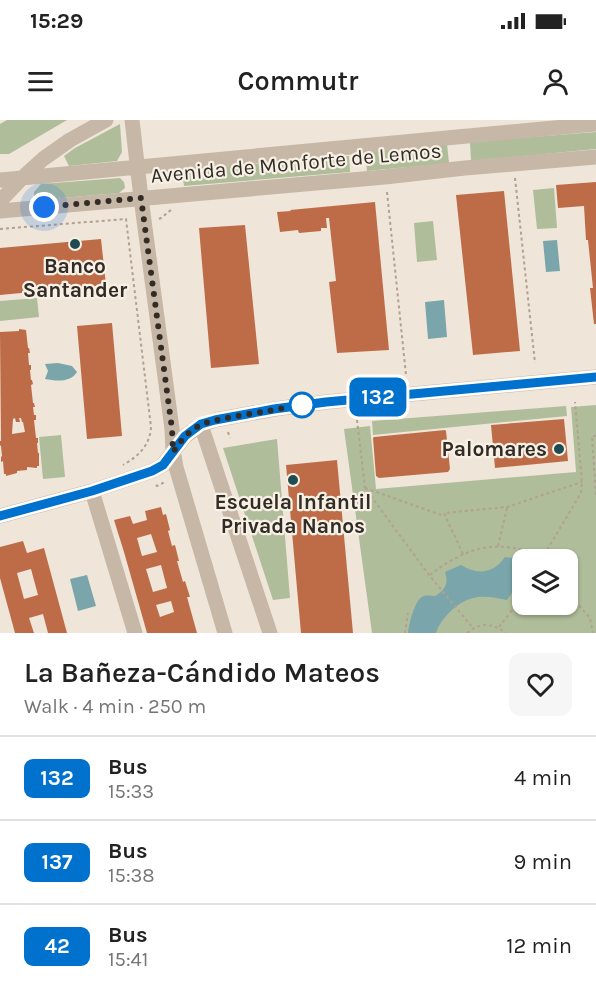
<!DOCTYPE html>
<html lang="en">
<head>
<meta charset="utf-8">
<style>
  :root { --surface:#fff; --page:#f6f6f6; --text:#222; --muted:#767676; --line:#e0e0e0 }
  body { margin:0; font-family:Karla,sans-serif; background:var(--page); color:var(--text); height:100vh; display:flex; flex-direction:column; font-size:22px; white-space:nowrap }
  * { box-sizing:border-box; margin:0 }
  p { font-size:20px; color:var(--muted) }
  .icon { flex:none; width:33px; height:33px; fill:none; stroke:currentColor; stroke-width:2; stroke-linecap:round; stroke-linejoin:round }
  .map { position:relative; height:513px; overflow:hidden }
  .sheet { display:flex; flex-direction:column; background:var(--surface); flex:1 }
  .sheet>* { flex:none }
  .badge { padding:0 12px; border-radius:9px; font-size:21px; line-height:39px }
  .tools { position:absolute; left:512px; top:429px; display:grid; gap:12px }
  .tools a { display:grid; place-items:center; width:66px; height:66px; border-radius:12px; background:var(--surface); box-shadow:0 2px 4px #0004; font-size:30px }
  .you { position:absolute; width:30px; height:30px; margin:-15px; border:4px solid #fff; border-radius:50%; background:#1a73e8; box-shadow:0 0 0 9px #1a73e833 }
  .map>.badge { position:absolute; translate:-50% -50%; box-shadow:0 0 0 3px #fff }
  .round { display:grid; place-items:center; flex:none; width:63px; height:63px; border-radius:12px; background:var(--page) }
  .head { display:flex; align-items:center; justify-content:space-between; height:102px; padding:0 24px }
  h1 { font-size:28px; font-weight:600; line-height:45px }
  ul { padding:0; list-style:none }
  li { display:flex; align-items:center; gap:18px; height:84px; padding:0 24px; border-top:2px solid var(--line) }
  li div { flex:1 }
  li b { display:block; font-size:22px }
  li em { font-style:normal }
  li .badge { min-width:66px; font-weight:700; text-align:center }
  .status { display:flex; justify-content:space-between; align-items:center; height:42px; padding:0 30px; background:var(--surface); direction:ltr }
  .status svg { height:16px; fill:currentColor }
  header { display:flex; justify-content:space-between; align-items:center; height:78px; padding:0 24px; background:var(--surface); font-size:27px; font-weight:600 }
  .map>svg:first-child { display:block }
  .green { fill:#afbd9a; fill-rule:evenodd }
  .water { fill:#7aa5aa }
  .building { fill:#be6c48; fill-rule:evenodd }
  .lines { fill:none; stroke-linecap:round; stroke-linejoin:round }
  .path { stroke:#b2a190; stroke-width:2; stroke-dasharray:3 3; stroke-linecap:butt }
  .minor { stroke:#c6b7a6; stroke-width:15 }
  .line-casing { stroke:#fff; stroke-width:14 }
  .line { stroke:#0072ce; stroke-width:9 }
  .walk { stroke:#332b26; stroke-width:6; stroke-dasharray:0 10.8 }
  .poi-dot { fill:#1f4b51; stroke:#f7f0e5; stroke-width:2 }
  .stop-dot { fill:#fff; stroke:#0072ce; stroke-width:3 }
  .labels { text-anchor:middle; stroke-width:4.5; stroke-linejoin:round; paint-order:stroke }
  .street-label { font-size:21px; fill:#332b26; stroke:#f7f0e5 }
  .poi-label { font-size:21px; font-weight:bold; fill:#332b26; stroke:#f7f0e5 }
</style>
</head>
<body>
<div class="status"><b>15:29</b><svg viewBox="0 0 49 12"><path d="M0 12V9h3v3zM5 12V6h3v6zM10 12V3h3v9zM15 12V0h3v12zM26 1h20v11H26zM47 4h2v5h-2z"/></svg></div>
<header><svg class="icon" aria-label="menu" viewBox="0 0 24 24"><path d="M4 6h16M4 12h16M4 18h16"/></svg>Commutr<svg class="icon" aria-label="person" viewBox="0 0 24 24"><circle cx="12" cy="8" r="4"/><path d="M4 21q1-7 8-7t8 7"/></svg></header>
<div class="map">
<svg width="596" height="513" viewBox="0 0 596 513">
  <rect width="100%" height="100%" fill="#efe6d9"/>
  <path class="green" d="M7,0H67L9,34H0V4Z
    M120,4L122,32L117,41L69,46L64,36L75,28Z
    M596,12V29L471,41L470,22Z
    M447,24L449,43L367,51L365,32Z
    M349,36L350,52L184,66L182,50Z
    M120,58L124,62L125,68L119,73L40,80L34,79V72L41,64Z
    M554,68L557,108L537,109L533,70Z
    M433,101L437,140L417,142L414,103Z
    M37,178L39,197L0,201V181Z
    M596,285V513H372L344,309L370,306L376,369L576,352L571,287ZM522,440H567V484H522Z
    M566,286L567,296L373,315L372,301Z
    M61,315L65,357L43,359L39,317Z
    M277,319L290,478L273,480L223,328Z"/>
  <path class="water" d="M557,120L560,151L546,152L543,121Z
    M444,180L447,217L428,219L425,182Z
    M58,243L72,246L77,252C70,263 56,261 45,259L48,251L45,244Z
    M505,437L512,438L519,442L516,449L518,464L507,480C496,478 484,475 473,478C457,482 441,498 436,513H408C409,504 415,478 424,476C427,475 432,476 435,476C445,470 449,464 445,452L461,445C477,455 493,454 505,437Z
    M87,455L96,486L78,491L70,459Z"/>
  <path class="building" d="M596,62V204H594L590,168H593L588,120H586L584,86L558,88L556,65Z
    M504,71L520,231L473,235L456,75Z
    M375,82L389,230L337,233L329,162L336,161L329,98H326L327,108H321V111L299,113L298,110L280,112L277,92L291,91L290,90Z
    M245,105L259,244L211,248L199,108Z
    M101,119L106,165L0,175V128Z
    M112,203L122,316L87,319L77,206Z
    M19,209L26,210L28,228H29L30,233H28L29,245H31V250H30L31,260H32L33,264L31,265L33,283H34L35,287H33L34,295H36V300H34L36,318H38V323H37L38,333H39V346H37V348L27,347V350L17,351V353L6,356V354H4L3,341L1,342V337L2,336L1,326L0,325V321H1L0,212L19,211ZM15,298L16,302H20L19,298H21L22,302H23L25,312L12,314L13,299Z
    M564,299L568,341L495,348L491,305Z
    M445,310L446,311L450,349L448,352L379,358L376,356L373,318L374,317Z
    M337,340L353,513H301L286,345Z
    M161,387L163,395L166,394L170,410L168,411L172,426L175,425L179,441H177L183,462L185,461L190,477H187L197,513H147L124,432L114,400L130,396L133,404L147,400L145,391ZM151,414L157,432L142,436L137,418ZM161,445L167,468L153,472L146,449ZM171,481L174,492L160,497L156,485Z
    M23,421L27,433L44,428L67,513H48L43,494L29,498L34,513H15L0,458V427ZM31,449L38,475L24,479L17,453Z"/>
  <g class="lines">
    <path class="path" d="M515,58L535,243
      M387,72L406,255
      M159,99L161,98L171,90
      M0,109L126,99L151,307C150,325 139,336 123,345
      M357,300L365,368L429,455L473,508
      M228,312L230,318
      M596,316H592L596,376
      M156,365L157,366L163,363L166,365
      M365,368L444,396
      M498,426L507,388
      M463,434L444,393L507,387L582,362
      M541,440L581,373L582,362L575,282
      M430,455C454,436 482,422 513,428C524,430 532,431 539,440
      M567,472L590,498L593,513
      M499,507L510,493L522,472
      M405,513L408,493
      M467,513C480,502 493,503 506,513"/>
    <path class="minor" d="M132,0L141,78L172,309L173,331L176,347L225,513
      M0,60L596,4
      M0,81L22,58L43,39L70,20L106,0
      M0,91L385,57L465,48L596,37
      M201,305L270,513
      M92,371L135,513
      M0,396L92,371L152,351L163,345L185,316L201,305L215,300L275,289L326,282L596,257"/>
  </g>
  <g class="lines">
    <defs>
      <path id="line" d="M0,396L92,371L152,351L163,345L185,316L201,304L215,300L274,289L326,282L596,257"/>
    </defs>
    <use href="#line" class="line-casing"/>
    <use href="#line" class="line"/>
    <path class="walk" d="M44,87L141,78L172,309L173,332L185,316L201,304L226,298L302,285"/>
  </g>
  <g class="poi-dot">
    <circle cx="75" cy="124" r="6"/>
    <circle cx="559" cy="329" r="6"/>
    <circle cx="293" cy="360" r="6"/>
  </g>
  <circle class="stop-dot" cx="302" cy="285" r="12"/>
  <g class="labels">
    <g class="street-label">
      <text transform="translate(296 43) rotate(-5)" y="7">Avenida de Monforte de Lemos</text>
    </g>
    <g class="poi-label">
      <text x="75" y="153">Banco<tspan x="75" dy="24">Santander</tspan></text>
      <text x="547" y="336" text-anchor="end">Palomares</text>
      <text x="293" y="389">Escuela Infantil<tspan x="293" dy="24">Privada Nanos</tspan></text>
    </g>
  </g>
</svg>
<div class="tools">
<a><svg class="icon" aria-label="layers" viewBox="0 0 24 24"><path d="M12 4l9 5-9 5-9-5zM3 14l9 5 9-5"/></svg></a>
</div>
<div class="you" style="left:44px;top:87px"></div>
<b class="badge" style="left:378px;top:277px;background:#0072ce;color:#fff">132</b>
</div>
<section class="sheet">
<div class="head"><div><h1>La Bañeza-Cándido Mateos</h1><p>Walk · 4 min · 250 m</p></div><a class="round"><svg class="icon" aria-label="heart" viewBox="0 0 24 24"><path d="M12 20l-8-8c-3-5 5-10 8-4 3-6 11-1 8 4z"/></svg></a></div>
<ul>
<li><span class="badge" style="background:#0072ce;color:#fff">132</span><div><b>Bus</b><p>15:33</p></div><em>4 min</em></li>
<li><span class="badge" style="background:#0072ce;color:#fff">137</span><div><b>Bus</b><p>15:38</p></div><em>9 min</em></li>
<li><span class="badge" style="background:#0072ce;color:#fff">42</span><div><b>Bus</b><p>15:41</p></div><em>12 min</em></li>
</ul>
</section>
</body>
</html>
